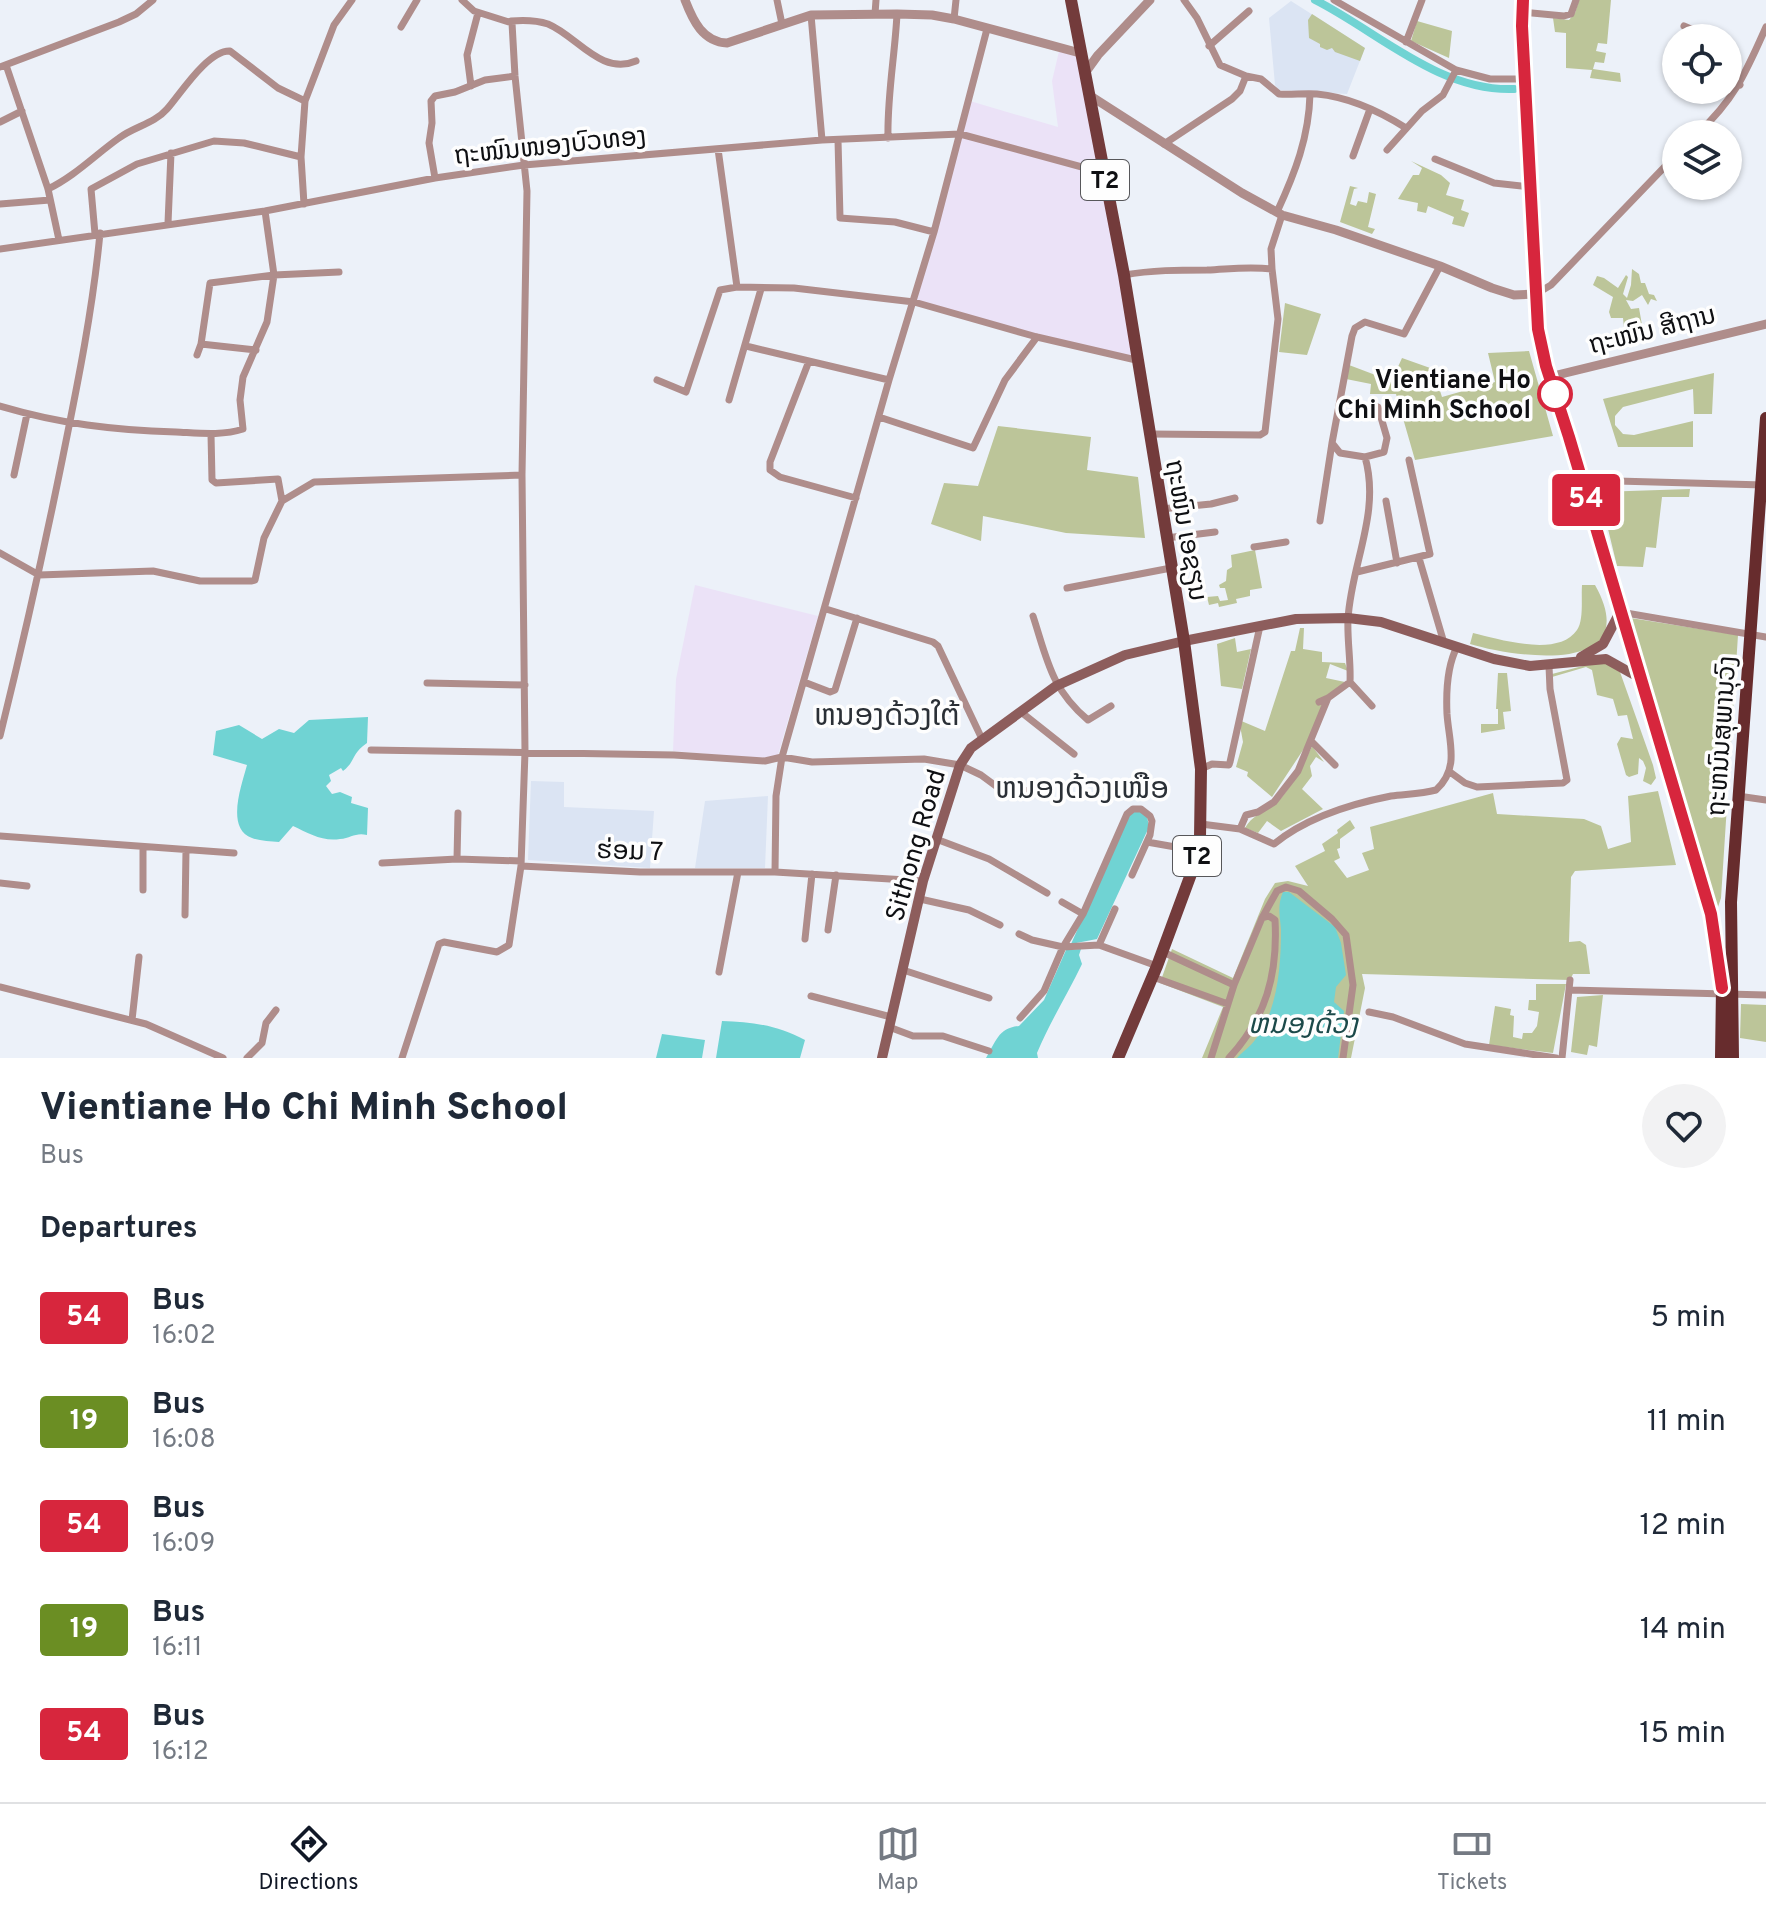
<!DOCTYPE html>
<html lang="en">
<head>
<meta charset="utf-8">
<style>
  :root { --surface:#fff; --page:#f2f2f3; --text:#1f2937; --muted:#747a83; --line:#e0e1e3; --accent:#111827 }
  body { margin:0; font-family:Overpass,"Noto Sans Lao",sans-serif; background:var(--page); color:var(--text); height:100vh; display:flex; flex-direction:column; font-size:30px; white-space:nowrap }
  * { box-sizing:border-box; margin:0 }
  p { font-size:26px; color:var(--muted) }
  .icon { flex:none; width:44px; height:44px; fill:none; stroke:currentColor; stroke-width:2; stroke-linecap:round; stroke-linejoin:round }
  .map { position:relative; height:1058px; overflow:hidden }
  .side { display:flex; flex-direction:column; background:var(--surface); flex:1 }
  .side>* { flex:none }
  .badge { padding:0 16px; border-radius:6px; font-size:28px; line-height:52px }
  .tools { position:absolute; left:1662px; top:24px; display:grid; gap:16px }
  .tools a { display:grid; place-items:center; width:80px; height:80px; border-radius:50%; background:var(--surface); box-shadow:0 2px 6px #0004; font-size:40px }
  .map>.badge { position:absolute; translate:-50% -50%; box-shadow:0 0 0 4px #fff }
  h2 { padding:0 40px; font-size:30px; line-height:72px }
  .round { display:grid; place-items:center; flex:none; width:84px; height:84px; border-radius:42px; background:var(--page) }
  .summary { display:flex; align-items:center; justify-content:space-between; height:136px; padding:0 40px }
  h1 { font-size:38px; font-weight:800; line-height:60px }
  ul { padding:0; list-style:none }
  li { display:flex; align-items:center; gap:24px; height:104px; padding:0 40px }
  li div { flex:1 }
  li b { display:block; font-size:30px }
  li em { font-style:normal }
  li .badge { min-width:88px; font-weight:700; text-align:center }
  .tab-bar { display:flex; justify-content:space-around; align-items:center; height:112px; border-top:2px solid var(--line); background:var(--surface); font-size:22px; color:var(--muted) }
  .tab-bar a { display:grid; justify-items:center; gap:4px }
  .tab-bar .selected { color:var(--accent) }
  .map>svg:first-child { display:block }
  .commercial { fill:#ebe2f7 }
  .built { fill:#dbe4f3 }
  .green { fill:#bcc599 }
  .water { fill:#70d3d3 }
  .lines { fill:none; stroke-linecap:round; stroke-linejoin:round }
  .canal { stroke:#70d3d3; stroke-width:8 }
  .minor { stroke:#af8d8b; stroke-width:7 }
  .tertiary { stroke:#af8d8b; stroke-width:9 }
  .secondary { stroke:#8d5d5c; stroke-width:10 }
  .primary { stroke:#733b3b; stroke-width:12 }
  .trunk { stroke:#672c2d; stroke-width:12 }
  .line-casing { stroke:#fff; stroke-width:18 }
  .line { stroke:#d7263d; stroke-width:12 }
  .stop-dot { fill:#fff; stroke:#d7263d; stroke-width:4 }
  .labels { text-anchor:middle; stroke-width:7; stroke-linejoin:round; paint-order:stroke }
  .shield { fill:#fefefe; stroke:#57575a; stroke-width:2 }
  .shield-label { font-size:24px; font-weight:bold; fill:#0f1013 }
  .street-label { font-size:26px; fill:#0f1013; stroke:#fefefe }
  .stop-label { font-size:26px; font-weight:bold; fill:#0f1013; stroke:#fefefe; text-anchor:end }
  .water-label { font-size:28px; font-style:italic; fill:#1c4a4a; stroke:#fefefe }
  .quarter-label { font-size:30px; fill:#2b3036; stroke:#fefefe }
</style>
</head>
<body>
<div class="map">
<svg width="1766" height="1058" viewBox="0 0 1766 1058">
  <rect width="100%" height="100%" fill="#ecf1f9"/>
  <path class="commercial" d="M1060,47L1080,53L1136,360L914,302L970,101L1058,127L1052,81Z
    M695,585L818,616L778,755L766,759L673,751L676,679Z"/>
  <path class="built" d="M1291,1L1365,48L1347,94L1279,90L1275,85L1269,18Z
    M531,781L564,782V807L654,811L650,868L528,860Z
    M768,796L765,868H695L705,801Z"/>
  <path class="green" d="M1579,0H1611L1607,44L1598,43L1596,51L1606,53L1604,63L1595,62L1593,69L1620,73L1621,82L1590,78L1592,70L1566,68V33L1555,32L1553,18L1569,20L1575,13Z
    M1312,14L1365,48L1360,61L1335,52L1332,48L1327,50L1320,47V44L1309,38L1308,20Z
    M1417,21L1452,31L1449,58L1411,41Z
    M1411,161L1441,175L1450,183L1446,195L1464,200L1461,210L1469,213L1464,227L1452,224L1454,217L1428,206L1426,213L1417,211L1418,203L1398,199L1413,175H1419L1422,168Z
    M1350,186L1358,188L1354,189L1350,204L1356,206L1358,201L1367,203L1369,192L1376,194L1368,227L1375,229L1372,234L1340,222Z
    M1632,269L1639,274L1641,283H1645L1649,294L1654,295L1657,301L1651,299L1648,305L1642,295L1633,301L1626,300L1631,309L1639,308L1645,342L1626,346L1623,318H1611L1609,312L1613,297L1593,285L1597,276L1604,278L1618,288L1626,275L1628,277L1623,294L1627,298L1631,285Z
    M1285,303L1321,314L1307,355L1279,352Z
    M1529,351L1553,436L1415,460L1396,394H1370L1371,384L1346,379L1349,365L1386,379L1393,378L1402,358L1433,369L1442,397L1495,382L1488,353Z
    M1714,373L1712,414H1694L1693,389L1623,407L1615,416V425L1623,434L1634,435L1693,421V447H1618L1603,399Z
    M998,426L1091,437L1087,470L1138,477L1145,538L1066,533L983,516L981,541L931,524L944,483L978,486Z
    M1690,489L1689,497H1662L1656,548L1646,547L1643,567L1617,566L1599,492Z
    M1255,550L1262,588L1250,590V596L1236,599L1237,603L1219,607L1218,603L1209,605L1207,597L1218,596L1220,601L1228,600L1225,588H1220L1219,585L1226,581L1227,570L1232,567L1231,555Z
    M1582,585H1595C1646,676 1516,658 1470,644L1473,633C1499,639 1558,658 1577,630C1584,620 1581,598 1582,585Z
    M1618,616L1738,635L1721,898L1718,907L1714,906L1702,867H1704Z
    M1300,628H1304L1303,649L1322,652V662L1345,663L1348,671L1330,664L1326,678L1345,682L1326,697L1309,741L1272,797L1247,776L1248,772L1236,767L1243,742L1239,720L1265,731L1291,651H1295Z
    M1235,638L1237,652L1251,649L1242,689L1221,686L1217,644Z
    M1602,661L1620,672L1653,765L1656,778L1651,785L1643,781L1646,768L1643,761L1639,758L1638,774L1629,777L1626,775L1617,744L1621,737L1633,739L1627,715L1618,716L1613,699L1597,695L1592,670L1586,667L1552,677V674Z
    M1498,673H1507L1511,711L1503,712L1505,729L1481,733V724H1498V709H1496Z
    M1312,746L1324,762L1316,757L1310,766L1312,776L1302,789L1323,809L1281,831L1267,821L1258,833L1245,828C1252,815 1263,813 1274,805C1288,794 1305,762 1312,746Z
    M1658,791L1676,865L1575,871L1571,877L1569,942L1580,941L1586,945L1590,974H1573L1570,980L1362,974L1365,988L1351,1058H1202L1223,1007L1160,983L1172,949L1233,978L1265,899L1275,883L1288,881L1308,886L1295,866L1325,851L1322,844L1338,833L1337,830L1350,820L1355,828L1340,839V848L1337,849L1340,858L1334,861L1347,878L1369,870L1362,853L1374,849L1370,827L1493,793L1497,814L1584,819L1601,826L1608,849L1631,842L1628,796Z
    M1536,984H1566L1553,1053L1489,1045L1495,1006L1511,1009L1510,1015L1514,1016L1513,1037L1522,1039L1523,1033H1532L1537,1026L1539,1012L1528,1010L1529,1000H1536Z
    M1603,995L1597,1047L1589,1045L1587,1055L1571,1052L1577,997Z
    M1741,1004L1766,1005V1042L1740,1038Z"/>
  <path class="water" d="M368,717L367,743C351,754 356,761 343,771L341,768L329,775L331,781L326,786L332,794L340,792L352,797L351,803L368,808L367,835C356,832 351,838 340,839C323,842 308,833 293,826L279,842C270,841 260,841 252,838C225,829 242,784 247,765L213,755L216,731L239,725L262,739L279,729L294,733L309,720Z
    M1140,811L1147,816L1149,827L1097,939L1071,944L1128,817L1132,812Z
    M1283,892H1289L1335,927L1341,943L1346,975L1336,987L1334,1002L1344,1011L1338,1058H1237C1242,1052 1250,1047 1255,1040C1278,1011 1281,965 1281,930C1280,915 1277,906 1283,892Z
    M1081,949L1079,955L1082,964C1067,995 1050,1022 1037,1053L1038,1058H986C996,1042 998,1028 1019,1026L1044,1000L1066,950Z
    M722,1021C752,1022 778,1025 805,1040L800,1058H716Z
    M662,1034L705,1040L702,1058H656Z"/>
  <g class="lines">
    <path class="canal" d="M1315,0C1377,31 1439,92 1514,89"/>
    <path class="minor" d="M777,0L782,24
      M1184,0L1197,18L1220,65L1246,76L1261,79L1279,94C1291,95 1304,93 1317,94C1349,97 1379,111 1406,128
      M1334,0L1456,70L1490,79H1525
      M1522,12L1564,16L1571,14L1576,0
      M875,14L876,0
      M811,15L822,140
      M954,19L956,0
      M511,21C523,20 536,20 548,24C577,36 601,76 636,61
      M1684,26L1700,33L1702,38
      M401,27L417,0
      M1406,42L1422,0
      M1209,46L1249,11
      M6,65L48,189L59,240
      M0,67L119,22L136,14L153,0
      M1728,77L1740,85
      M471,86L467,55L478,13
      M0,122L22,111
      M1697,134C1735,99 1746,72 1766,27
      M888,138C887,96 895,55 897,14
      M838,140L840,218L895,222L934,232
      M1164,144L1232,99L1240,91L1246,76
      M718,149L737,287
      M1387,150L1422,111L1443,95L1456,70
      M1353,156L1370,109
      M1435,159L1494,183L1531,187
      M435,178L429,143L432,123L431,101L435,96L455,92L485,80L515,76
      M48,189C75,176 95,155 119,138C135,126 154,124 167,109C181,93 208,50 230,51L278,88L305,101
      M0,204L50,200
      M304,204L301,157L305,101L334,25L352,0
      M1277,212C1295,173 1309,137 1310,94
      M168,223L171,153
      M95,234L91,189L137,164L214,141L244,143L301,157
      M0,249L265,211L435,178L524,165L822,140L960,134L1104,173
      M1124,275C1152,270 1179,270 1207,270C1230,269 1248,266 1272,269L1271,249L1282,215
      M1536,294L1551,285L1676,155
      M201,344L256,350
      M746,346L889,380
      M197,355L201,344L210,283L274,275L339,272
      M809,361L770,462V470L780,477L856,498
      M657,380L686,392L720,290L737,287L794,288L914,302L1037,337L1136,360
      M729,400L761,289
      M0,406C61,424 113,430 176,432C198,433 222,436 243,429L240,400L243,377L267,322L274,275L265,211
      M879,417L973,448L1005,380L1037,337
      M211,434L212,480L216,483L278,479L282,501
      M1149,434L1260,435L1265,432L1278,319L1272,269
      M1365,457L1384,452L1387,438L1378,407
      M14,475L27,414
      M1580,480L1764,485
      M1386,501L1397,563
      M1161,509L1211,504L1235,498
      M1320,521L1332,443
      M1166,538L1215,532
      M1254,547L1286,542
      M0,553L39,575L153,571L200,581H251L255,580L264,538L282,501L314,482L522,475
      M1419,558L1444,643
      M1357,572L1430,554L1409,460
      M1067,588L1171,568
      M826,609L933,642L938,646L982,739
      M1620,612L1766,637
      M1033,616C1047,659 1051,689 1088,720L1111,706
      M804,682L830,692L835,690L857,618
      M1350,682L1372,706
      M427,683L525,685
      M1319,702L1328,698L1350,682C1351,661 1347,640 1348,619C1351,564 1381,513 1365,457L1340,453L1332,443L1352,336L1355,328L1365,322L1404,334L1440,266
      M1021,712L1074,754
      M0,736C23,643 44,550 63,456C78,382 93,308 100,233
      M1312,742L1335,765
      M371,750L674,755L765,761L782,757L812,762L924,759L960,765L981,775L1004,792L1017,793L1030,790
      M1201,769L1212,764L1229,765L1230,762L1260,626
      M1450,772L1465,783L1477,787L1563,783L1567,780L1550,689L1549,666
      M1738,796L1766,800
      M1201,824L1240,829L1274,844C1307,817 1350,804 1391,796C1406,794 1421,794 1436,790C1460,768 1449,743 1447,714C1446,692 1447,666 1457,647
      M1240,829L1246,815L1258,812L1274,802L1298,771L1328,698
      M0,836L234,853
      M936,839L989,859L1047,893
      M1147,842L1198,851
      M143,847V890
      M457,859L458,813
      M382,863L457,859L521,861
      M521,866L640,872H775L923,881
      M775,872L776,796L782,757L889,380L934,232L987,29
      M0,883L27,886
      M920,899L969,910L1000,925
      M1062,902L1083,914
      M185,915L186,850
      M1262,918L1277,891L1286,887L1299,891L1332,919L1346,935L1353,985L1343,1058
      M828,930L836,875
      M1019,934L1032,940L1063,947L1099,945L1157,966
      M805,939L812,874
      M1099,945L1115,909
      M1163,952L1234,985
      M903,970L989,998
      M719,972L738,872
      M1153,977L1228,1004
      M0,987L146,1024L223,1058
      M1570,990L1766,995
      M811,996L891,1017
      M1369,1012L1393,1017L1465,1044L1556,1058
      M1020,1018L1044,991L1063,947L1083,914L1127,814L1133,809H1141L1150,816L1152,821L1150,835L1132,875
      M132,1020L139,957
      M889,1027L913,1036H943L989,1051
      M247,1058L262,1043L266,1023L276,1010
      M402,1058L439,944L444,942L497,952L509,945L521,866L525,752L522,475L527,191L515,76L512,23L474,11L462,0
      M1211,1058L1234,985L1262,918L1269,916L1275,920C1278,974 1266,1018 1229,1058
      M1562,1058L1570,980"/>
    <path class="tertiary" d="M685,0C693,21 703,42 727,43L811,15L897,14L932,15L954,19L1080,53
      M1085,73L1098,55L1150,0
      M1089,95L1242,193L1282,215L1336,230L1440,266L1492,288L1514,295L1536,294
      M1549,377L1766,324"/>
    <path class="secondary" d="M1581,657L1603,644L1620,612
      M882,1058L923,881L960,765L971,748L1056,686L1125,655L1184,641L1296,619L1348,618L1381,622L1494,659L1530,666L1606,659L1640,678"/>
    <path class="primary" d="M1071,0L1124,275L1184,641L1201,769L1200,837L1194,866L1157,966L1118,1058"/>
    <path class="trunk" d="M1523,0L1538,329L1546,366L1569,437L1711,914L1722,988L1721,1058
      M1733,1058L1731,902L1766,418"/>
  </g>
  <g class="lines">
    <defs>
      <path id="line" d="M1523,0L1522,26L1538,329L1546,366L1569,437L1711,914L1722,988"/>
    </defs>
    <use href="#line" class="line-casing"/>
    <use href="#line" class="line"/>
  </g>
  <circle class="stop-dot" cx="1555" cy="394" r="16"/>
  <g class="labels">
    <g class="shield">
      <rect x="1081" y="160" width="48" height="40" rx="6"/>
      <rect x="1173" y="836" width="48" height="40" rx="6"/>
    </g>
    <g class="shield-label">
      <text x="1105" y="188">T2</text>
      <text x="1197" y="864">T2</text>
    </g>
    <g class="street-label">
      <text transform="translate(550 145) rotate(-6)" y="9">ຖະໜົນໜອງບົວທອງ</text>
      <text transform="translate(1652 329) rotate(-14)" y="9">ຖະໜົນ ສີຖານ</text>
      <text transform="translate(1187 530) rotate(80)" y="9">ຖະໜົນ ເອຊຽນ</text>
      <text transform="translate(1721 736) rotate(-86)" y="9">ຖະຫນົນສຸພານຸວົງ</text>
      <text transform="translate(915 845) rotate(-74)" y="9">Sithong Road</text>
      <text transform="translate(630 850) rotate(2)" y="9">ຮ່ອມ 7</text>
    </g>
    <g class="stop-label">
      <text x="1531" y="388">Vientiane Ho<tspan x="1531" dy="30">Chi Minh School</tspan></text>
    </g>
    <g class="water-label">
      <text x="1303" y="1033">ຫນອງດ້ວງ</text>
    </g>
    <g class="quarter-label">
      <text x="887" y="725">ຫນອງດ້ວງໃຕ້</text>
      <text x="1082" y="798">ຫນອງດ້ວງເໜືອ</text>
    </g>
  </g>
</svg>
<div class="tools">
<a><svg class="icon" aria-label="locate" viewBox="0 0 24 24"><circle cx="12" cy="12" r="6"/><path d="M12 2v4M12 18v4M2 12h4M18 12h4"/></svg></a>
<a><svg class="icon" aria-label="layers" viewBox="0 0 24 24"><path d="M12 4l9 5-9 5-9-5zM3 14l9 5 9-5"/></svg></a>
</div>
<b class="badge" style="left:1586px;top:500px;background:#d7263d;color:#fff">54</b>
</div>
<section class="side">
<div class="summary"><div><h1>Vientiane Ho Chi Minh School</h1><p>Bus</p></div><a class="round"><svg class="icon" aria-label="heart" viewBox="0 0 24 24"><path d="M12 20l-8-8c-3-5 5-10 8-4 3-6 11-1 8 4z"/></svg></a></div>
<h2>Departures</h2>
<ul>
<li><span class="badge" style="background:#d7263d;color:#fff">54</span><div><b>Bus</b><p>16:02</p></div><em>5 min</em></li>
<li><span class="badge" style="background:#6b8e23;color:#fff">19</span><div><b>Bus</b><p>16:08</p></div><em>11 min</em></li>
<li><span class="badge" style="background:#d7263d;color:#fff">54</span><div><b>Bus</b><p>16:09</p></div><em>12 min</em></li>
<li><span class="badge" style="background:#6b8e23;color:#fff">19</span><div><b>Bus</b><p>16:11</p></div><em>14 min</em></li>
<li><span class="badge" style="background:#d7263d;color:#fff">54</span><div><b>Bus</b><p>16:12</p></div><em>15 min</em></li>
</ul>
</section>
<nav class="tab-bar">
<a class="selected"><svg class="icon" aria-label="directions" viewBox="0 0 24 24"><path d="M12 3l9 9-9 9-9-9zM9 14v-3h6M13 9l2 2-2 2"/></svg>Directions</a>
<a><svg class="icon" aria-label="map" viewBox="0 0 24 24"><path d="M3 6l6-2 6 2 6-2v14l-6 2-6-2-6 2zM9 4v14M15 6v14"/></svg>Map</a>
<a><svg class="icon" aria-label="tickets" viewBox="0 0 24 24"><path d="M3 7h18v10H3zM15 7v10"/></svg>Tickets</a>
</nav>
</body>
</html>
